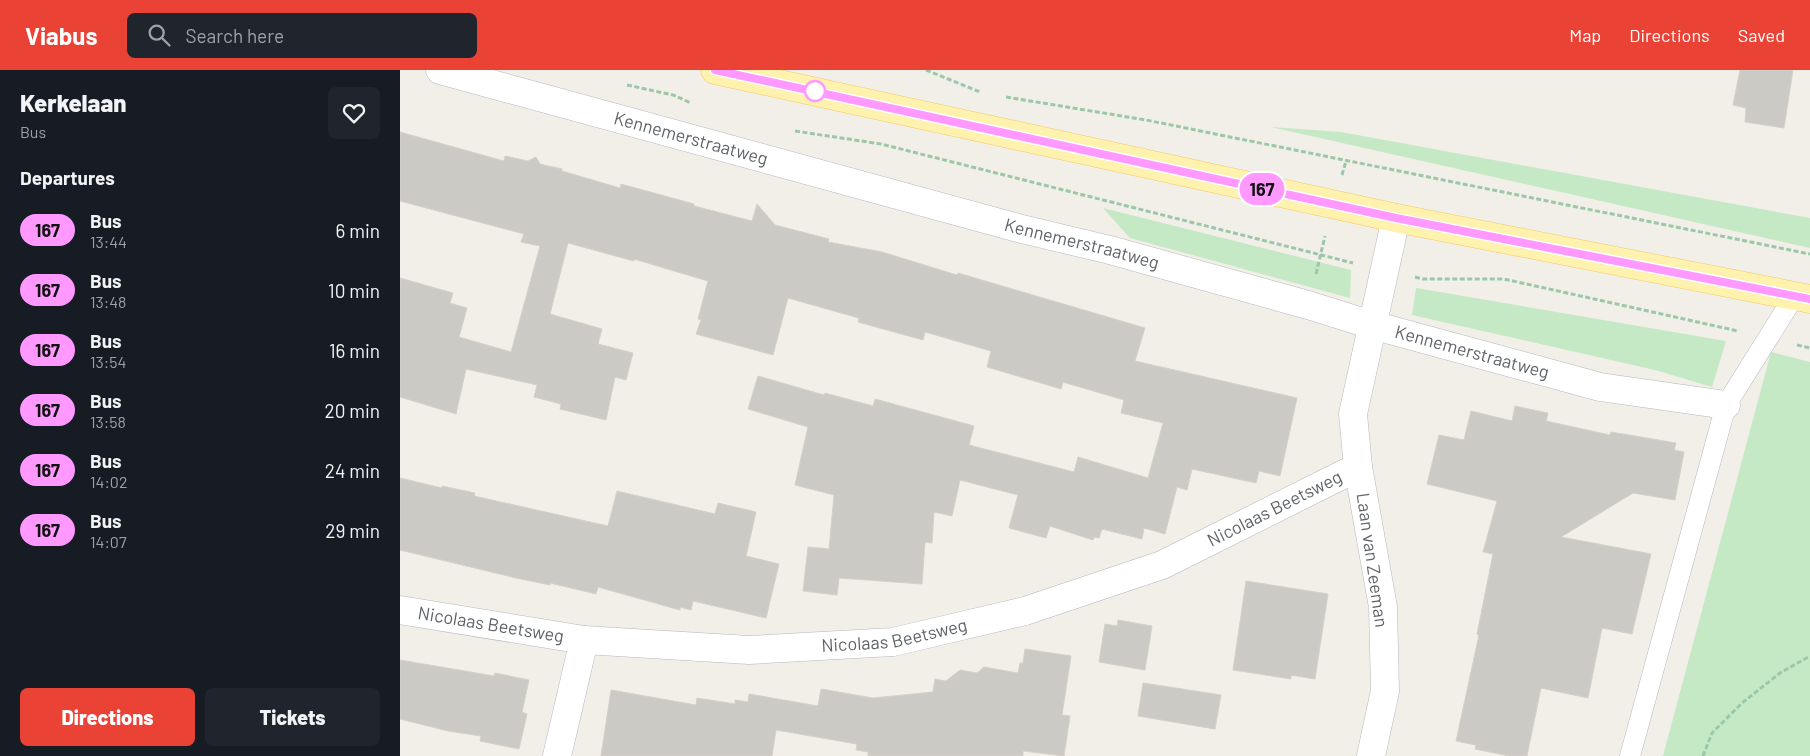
<!DOCTYPE html>
<html lang="en">
<head>
<meta charset="utf-8">
<style>
  :root { --surface:#171b24; --page:#20242c; --text:#f1f3f6; --muted:#9ea1a6; --accent:#ea4335 }
  body { margin:0; font-family:Barlow,sans-serif; background:var(--page); color:var(--text); height:100vh; display:flex; flex-direction:column; font-size:19px; white-space:nowrap }
  * { box-sizing:border-box; margin:0 }
  p { font-size:16px; color:var(--muted) }
  .icon { flex:none; width:28px; height:28px; fill:none; stroke:currentColor; stroke-width:2; stroke-linecap:round; stroke-linejoin:round }
  .map { position:relative; flex:1; overflow:hidden }
  .details { display:flex; flex-direction:column; background:var(--surface); width:400px }
  .details>* { flex:none }
  .badge { padding:0 10px; border-radius:16px; font-size:18px; line-height:32px }
  .map>.badge { position:absolute; translate:-50% -50%; box-shadow:0 0 0 2px #fff }
  h2 { padding:0 20px; font-size:19px; line-height:45px }
  .round { display:grid; place-items:center; flex:none; width:52px; height:52px; border-radius:8px; background:var(--page) }
  .headline { display:flex; align-items:center; justify-content:space-between; height:85px; padding:0 20px }
  h1 { font-size:24px; font-weight:800; line-height:38px }
  .action { display:flex; gap:10px; margin-top:auto; padding:10px 20px }
  .action a { flex:1; height:58px; border-radius:8px; background:var(--accent); color:#fff; font-size:20px; font-weight:800; line-height:58px; text-align:center }
  .action a+a { background:var(--page); color:var(--text) }
  ul { padding:0; list-style:none }
  li { display:flex; align-items:center; gap:15px; height:60px; padding:0 20px }
  li div { flex:1 }
  li b { display:block; font-size:19px }
  li em { font-style:normal }
  li .badge { min-width:55px; font-weight:700; text-align:center }
  header { display:flex; align-items:center; gap:30px; box-sizing:border-box; height:70px; padding:0 25px; background:var(--accent); color:#fff }
  header strong { font-size:24px }
  nav { display:flex; gap:28px; margin-inline-start:auto; font-size:18px }
  .search { width:350px; height:45px; background:var(--page); display:flex; align-items:center; gap:12px; box-sizing:border-box; padding:0 18px; border-radius:8px; color:var(--muted); font-size:19px }
  main { display:flex; flex:1; min-height:0 }
  .map>svg:first-child { display:block }
  .green { fill:#c5e8c5 }
  .building { fill:#cccac5; stroke:#d6d1c6 }
  .lines { fill:none; stroke-linecap:round; stroke-linejoin:round }
  .lane-casing { stroke:#b5b8bc; stroke-width:21 }
  .street-casing { stroke:#b5b8bc; stroke-width:29 }
  .primary-casing { stroke:#f2c960; stroke-width:29 }
  .path { stroke:#9cc7a9; stroke-width:3; stroke-dasharray:5 2.5; stroke-linecap:butt }
  .lane { stroke:#fff; stroke-width:20 }
  .street { stroke:#fff; stroke-width:28 }
  .primary { stroke:#fff2af; stroke-width:28 }
  .line-casing { stroke:#fff; stroke-width:11 }
  .line { stroke:#f9f; stroke-width:8 }
  .stop-dot { fill:#fff; stroke:#f9f; stroke-width:2.5 }
  .labels { text-anchor:middle; stroke-width:4.5; stroke-linejoin:round; paint-order:stroke }
  .street-label { font-size:18px; fill:#5f6368; stroke:#fff }
</style>
</head>
<body>
<header>
<strong>Viabus</strong>
<div class="search"><svg class="icon" aria-label="search" viewBox="0 0 24 24"><circle cx="10" cy="10" r="6"/><path d="M15 15l6 6"/></svg>Search here</div>
<nav><a>Map</a><a>Directions</a><a>Saved</a></nav>
</header>
<main>
<section class="details">
<div class="headline"><div><h1>Kerkelaan</h1><p>Bus</p></div><a class="round"><svg class="icon" aria-label="heart" viewBox="0 0 24 24"><path d="M12 20l-8-8c-3-5 5-10 8-4 3-6 11-1 8 4z"/></svg></a></div>
<h2>Departures</h2>
<ul>
<li><span class="badge" style="background:#f9f;color:#111">167</span><div><b>Bus</b><p>13:44</p></div><em>6 min</em></li>
<li><span class="badge" style="background:#f9f;color:#111">167</span><div><b>Bus</b><p>13:48</p></div><em>10 min</em></li>
<li><span class="badge" style="background:#f9f;color:#111">167</span><div><b>Bus</b><p>13:54</p></div><em>16 min</em></li>
<li><span class="badge" style="background:#f9f;color:#111">167</span><div><b>Bus</b><p>13:58</p></div><em>20 min</em></li>
<li><span class="badge" style="background:#f9f;color:#111">167</span><div><b>Bus</b><p>14:02</p></div><em>24 min</em></li>
<li><span class="badge" style="background:#f9f;color:#111">167</span><div><b>Bus</b><p>14:07</p></div><em>29 min</em></li>
</ul>
<div class="action"><a>Directions</a><a>Tickets</a></div>
</section>
<div class="map">
<svg width="1410" height="686" viewBox="0 0 1410 686">
  <rect width="100%" height="100%" fill="#f1efe8"/>
  <path class="green" d="M871,57L941,62L1410,148V178Z
    M703,138L951,200L950,228L730,168Z
    M1016,218L1326,271L1312,317L1255,300L1012,245Z
    M1371,282L1410,292V686H1263Z"/>
  <path class="building" d="M1340,0H1393L1384,58L1345,52L1346,38L1333,35Z
    M0,62L104,91L105,86L128,91L136,87L140,94L162,99V101L220,118L221,114L294,134V136L352,151L357,134L375,155L429,169L428,172L482,182L557,205L558,203L745,258L735,291L897,328L880,406L859,401L856,413L792,399L787,420L777,417L765,464L744,458L742,469L702,459L699,468L694,467L693,470L650,456L646,468L609,458L618,425L560,410L552,446L534,442L532,473L525,472L522,514L439,508L437,525L403,521L408,477L429,479L434,425L395,415L408,357L348,339L358,306L424,325L425,323L473,336L475,329L574,356L569,375L674,402L678,387L748,408L763,353L721,343L724,330L663,312L661,319L587,297L591,281L525,262L523,270L458,252L459,248L388,228L373,285L296,264L301,250L298,249L308,211L234,189V191L168,173L150,244L202,259L198,274L233,283L226,310L215,307L206,350L160,339L161,334L134,327L137,315L66,299L56,344L0,327V208L53,223L50,233L67,238L59,267L111,282L140,176L121,172L124,164L0,131Z
    M1115,336L1148,343L1146,351L1210,365L1211,362L1276,373L1274,380L1284,382L1275,430L1233,423L1161,467L1251,484L1232,564L1202,558L1188,628L1141,618L1127,686H1109L1075,679L1076,675L1056,671L1079,565L1077,564L1093,484L1083,482L1097,431L1027,414L1039,365L1064,370L1071,341L1112,351Z
    M0,408L42,418V416L75,423L74,426L208,456L217,421L315,444L318,433L356,442L346,486L379,494L366,548L293,531L291,540L280,537V540L198,517L196,524L150,513V515L116,508L0,480Z
    M846,511L928,524L915,609L891,605V609L833,600Z
    M718,550L752,556L745,600L699,592L705,554L717,556Z
    M625,579L671,586L662,645L670,646L664,686L623,681V686H468V682L456,680L457,674L376,660L372,686H201L211,620L296,635L297,628L335,634V630L348,632L349,624L418,636L421,619L473,628L533,622L535,609L546,611L560,600L577,603L584,597L618,603L620,593H623Z
    M0,590L94,606L95,603L129,610L122,642L127,644L119,679L80,671L81,666L48,661L0,649Z
    M743,613L821,625L815,659L738,646Z"/>
  <g class="lines">
    <defs>
      <path id="lane" d="M1230,686L1326,335L1395,225"/>
      <g id="street">
        <path id="s1" d="M40,0L618,158L710,180L908,235L972,255L1200,317L1326,335"/>
        <path id="s2" d="M0,540L184,570L349,580L493,572L625,541L762,495L958,397"/>
        <path d="M157,686L184,570"/>
        <path d="M971,686L985,621L983,537L958,397L953,344L996,148"/>
      </g>
      <path id="primary" d="M315,0L996,148L1410,229"/>
    </defs>
    <use href="#lane" class="lane-casing"/>
    <use href="#street" class="street-casing"/>
    <use href="#primary" class="primary-casing"/>
    <path class="path" d="M526,0L580,22
      M227,15L273,25L291,33
      M606,27L746,50L1410,184
      M395,61L481,74L953,193
      M942,105L946,91
      M916,204L925,166
      M1015,207L1023,209H1104L1338,261
      M1397,275L1410,278
      M1303,686L1312,663L1342,633L1380,603L1410,586"/>
    <use href="#lane" class="lane"/>
    <use href="#street" class="street"/>
    <use href="#primary" class="primary"/>
  </g>
  <g class="lines">
    <defs>
      <path id="line" d="M315,0L996,148L1410,229"/>
    </defs>
    <use href="#line" class="line-casing"/>
    <use href="#line" class="line"/>
  </g>
  <circle class="stop-dot" cx="415" cy="21" r="10"/>
  <g class="labels">
    <g class="street-label">
      <text dy="6" stroke="none"><textPath href="#s1" startOffset="260">Kennemerstraatweg</textPath></text>
      <text dy="6" stroke="none"><textPath href="#s1" startOffset="665">Kennemerstraatweg</textPath></text>
      <text dy="6" stroke="none"><textPath href="#s1" startOffset="1070">Kennemerstraatweg</textPath></text>
      <text dy="6" stroke="none"><textPath href="#s2" startOffset="902">Nicolaas Beetsweg</textPath></text>
      <text transform="translate(972 490) rotate(82)" y="6">Laan van Zeeman</text>
      <text dy="6" stroke="none"><textPath href="#s2" startOffset="92">Nicolaas Beetsweg</textPath></text>
      <text dy="6" stroke="none"><textPath href="#s2" startOffset="498">Nicolaas Beetsweg</textPath></text>
    </g>
  </g>
</svg>
<b class="badge" style="left:862px;top:119px;background:#f9f;color:#111">167</b>
</div>
</main>
</body>
</html>
